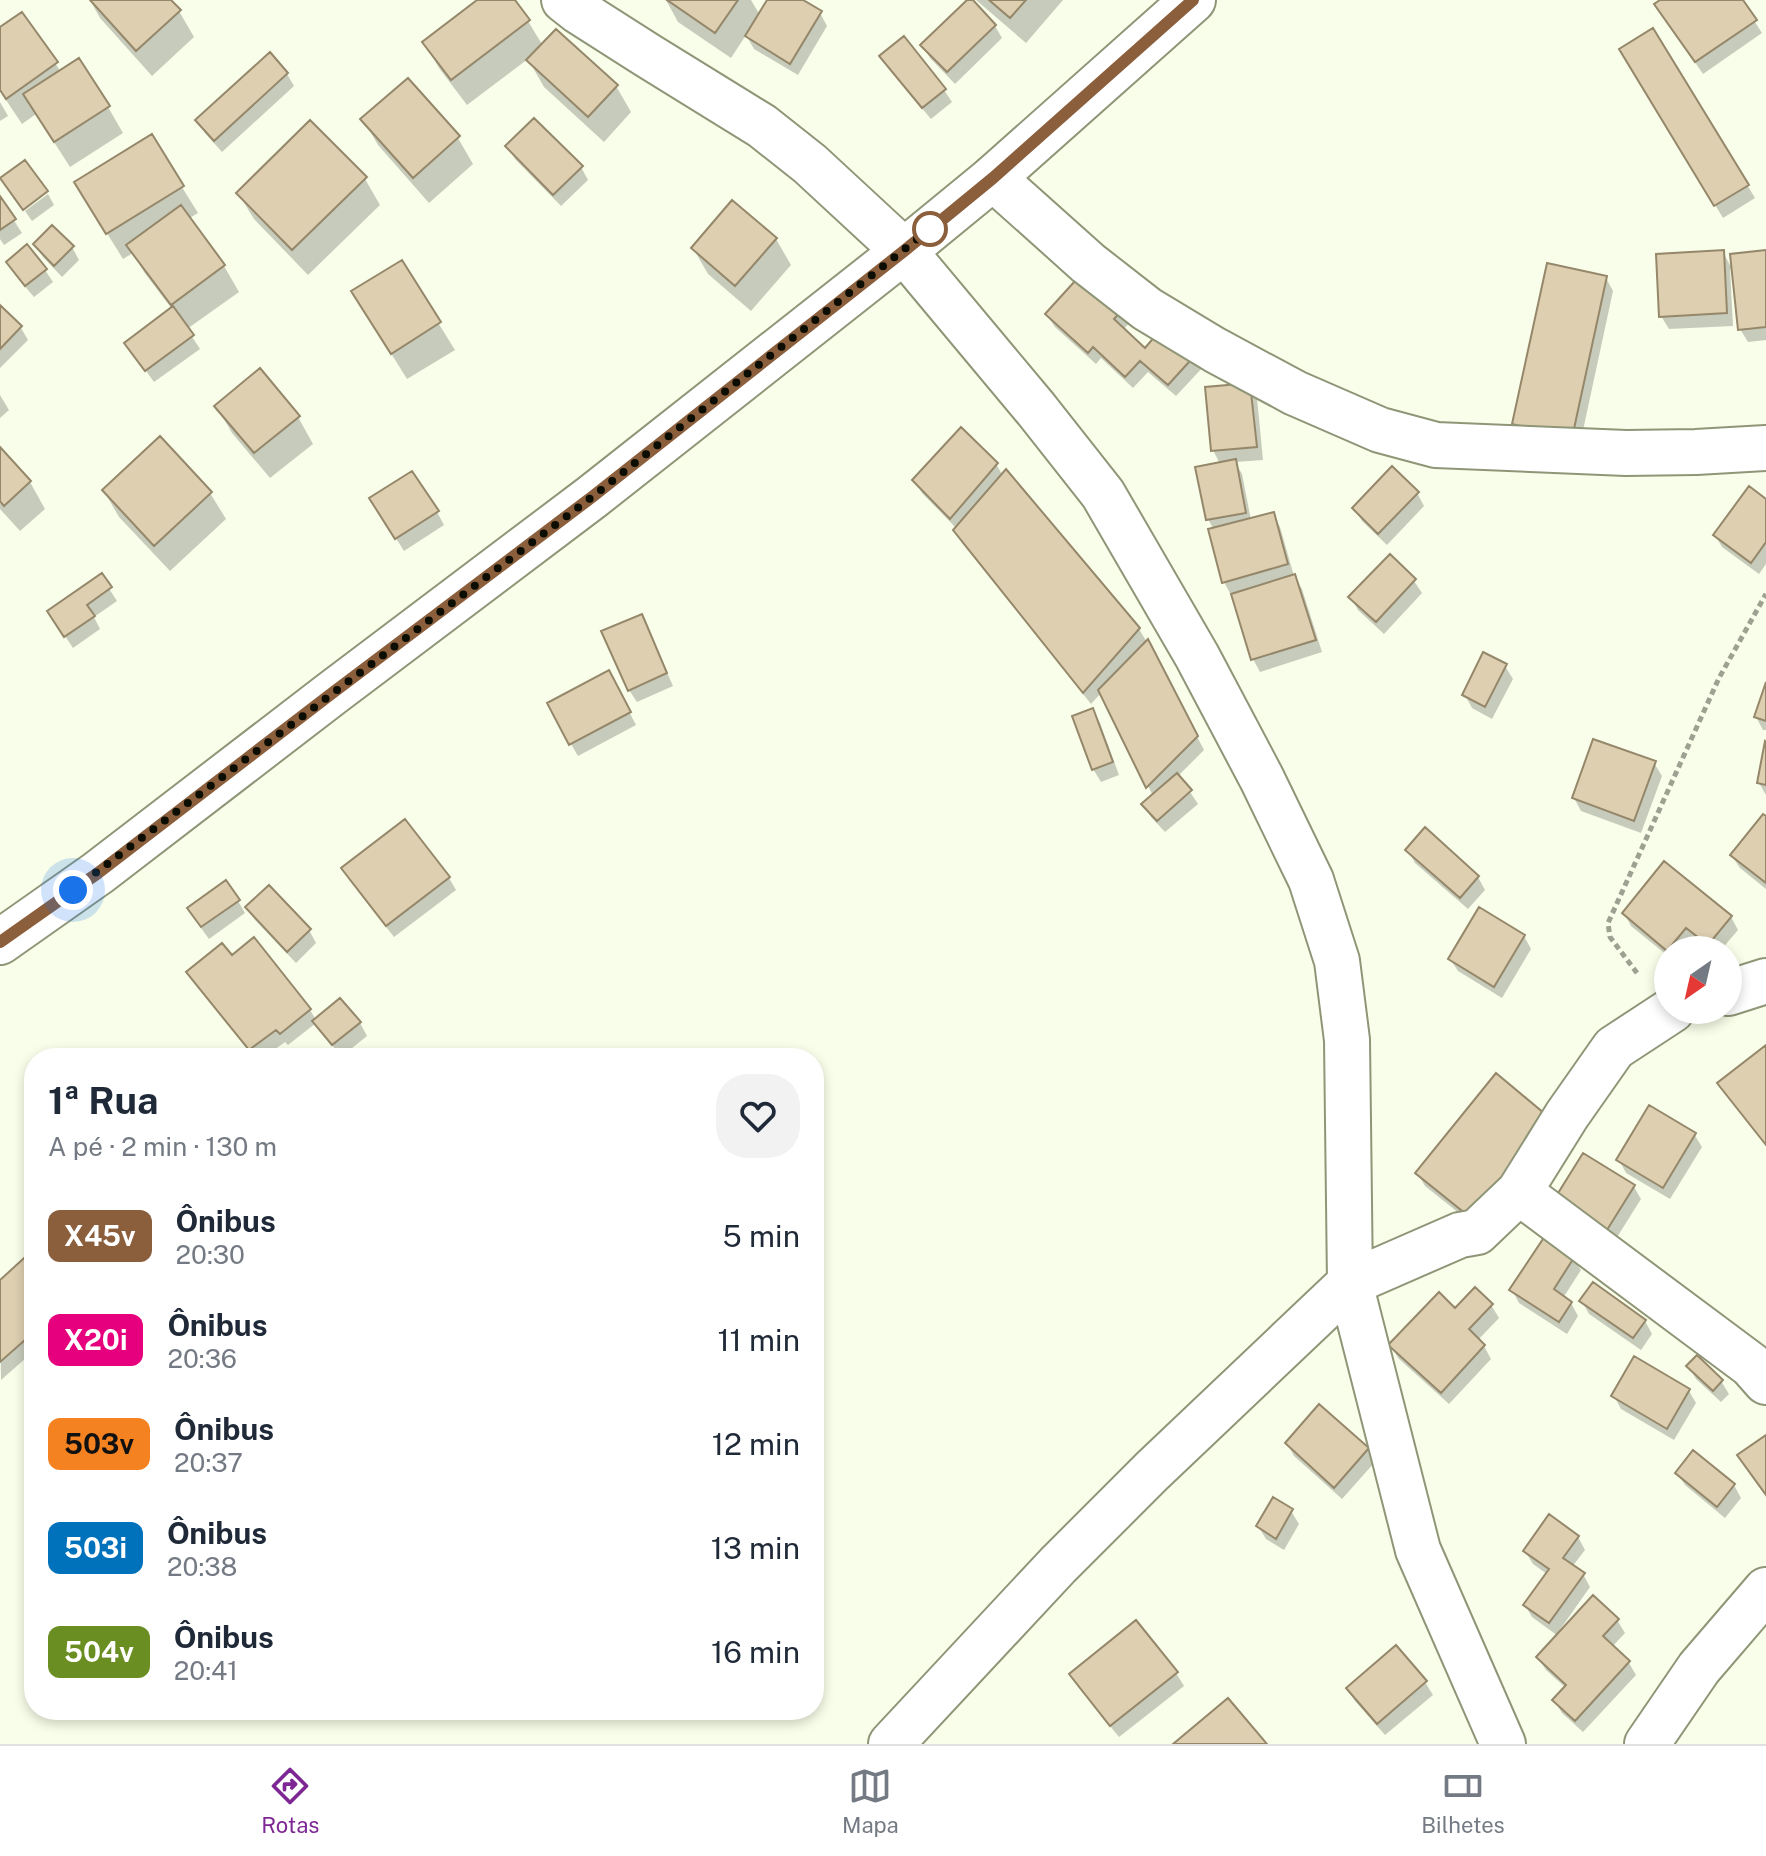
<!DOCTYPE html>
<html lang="pt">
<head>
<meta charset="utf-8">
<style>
  :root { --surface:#fff; --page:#f2f2f3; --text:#1f2937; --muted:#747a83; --line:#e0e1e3; --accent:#7e2694 }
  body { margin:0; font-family:"Public Sans",sans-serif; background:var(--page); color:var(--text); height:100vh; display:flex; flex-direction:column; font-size:30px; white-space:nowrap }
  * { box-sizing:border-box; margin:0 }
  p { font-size:26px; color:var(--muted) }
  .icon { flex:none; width:44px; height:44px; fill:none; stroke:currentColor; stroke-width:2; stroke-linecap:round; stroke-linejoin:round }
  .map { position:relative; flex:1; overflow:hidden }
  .details { position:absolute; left:24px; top:1048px; width:800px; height:672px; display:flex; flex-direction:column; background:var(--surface); border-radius:32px; box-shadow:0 4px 12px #0003 }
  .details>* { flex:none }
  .badge { padding:0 16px; border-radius:12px; font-size:28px; line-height:52px }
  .needle { width:52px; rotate:214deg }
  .tools { position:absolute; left:1654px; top:936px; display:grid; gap:16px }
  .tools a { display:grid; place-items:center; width:88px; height:88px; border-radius:50%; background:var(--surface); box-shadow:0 4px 12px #0003; font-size:40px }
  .you { position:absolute; width:40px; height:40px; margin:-20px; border:6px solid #fff; border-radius:50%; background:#1a73e8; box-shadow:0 0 0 12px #1a73e833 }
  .map>.badge { position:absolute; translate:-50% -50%; box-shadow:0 0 0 4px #fff }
  .round { display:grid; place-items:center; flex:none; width:84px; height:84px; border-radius:32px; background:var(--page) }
  .headline { display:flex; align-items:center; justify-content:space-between; height:136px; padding:0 24px }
  h1 { font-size:38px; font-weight:700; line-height:60px }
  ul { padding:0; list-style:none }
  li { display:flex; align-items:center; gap:24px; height:104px; padding:0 24px }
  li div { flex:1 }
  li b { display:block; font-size:30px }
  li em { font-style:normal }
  li .badge { min-width:88px; font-weight:700; text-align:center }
  .menu { display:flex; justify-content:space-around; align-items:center; height:112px; border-top:2px solid var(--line); background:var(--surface); font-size:22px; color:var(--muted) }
  .menu a { display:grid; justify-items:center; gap:4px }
  .menu .active { color:var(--accent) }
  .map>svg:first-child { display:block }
  .shadow { fill:#0003 }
  .building { fill:#ddcfb0; stroke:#95876a; stroke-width:2 }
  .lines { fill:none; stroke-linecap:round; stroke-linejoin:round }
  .street-casing { stroke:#8f9677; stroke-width:48 }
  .secondary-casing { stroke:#8f9677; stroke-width:48 }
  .path { stroke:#9da191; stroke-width:5; stroke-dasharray:6 4; stroke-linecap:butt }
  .street { stroke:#fff; stroke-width:44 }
  .secondary { stroke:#fff; stroke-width:44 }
  .line-casing { stroke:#fff; stroke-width:18 }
  .line { stroke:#8b5e3c; stroke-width:12 }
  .walk { stroke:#0c0e04; stroke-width:8; stroke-dasharray:0 14.4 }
  .stop-dot { fill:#fff; stroke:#8b5e3c; stroke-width:4 }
</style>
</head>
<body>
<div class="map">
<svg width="1766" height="1744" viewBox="0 0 1766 1744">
  <rect width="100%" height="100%" fill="#f9feea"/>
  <path class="shadow" d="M90,0H169L179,11L194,37L152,76L100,18Z
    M480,0H512L528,21L543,46L616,86L631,112L604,142L544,87L528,59L467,105L439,68L424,42Z
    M666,0H751L760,15L769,0H799L820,13L827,26L798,75L754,49L746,35L731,58L678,22Z
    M971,0L995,26L1002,38L955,84L930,58L923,46Z
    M976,0H1063L1026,43Z
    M1663,0H1741L1762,33L1703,74L1664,17Z
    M22,14L61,72L108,107L123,133L70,167L36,114L22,124L0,91V30Z
    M1653,30L1755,198L1723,218L1621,50Z
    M882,57L944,90L952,102L931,119L889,69Z
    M287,74L294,86L222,152L205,133L198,121Z
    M0,102L8,116L0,121Z
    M363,119L458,138L473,164L429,203L378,145Z
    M151,137L198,213L188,219L224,266L239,292L187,329L200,349L154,382L126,343L172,309L144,272L133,253L123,259L92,209Z
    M508,146L581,167L588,180L561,206L515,159Z
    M365,179L380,205L308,275L254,219L238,193Z
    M48,194L54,205L32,221L25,211Z
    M0,199L22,233L4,245L0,239Z
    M776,239L791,265L751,311L708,274L693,248Z
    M35,245L72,247L79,260L62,277L43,257Z
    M1723,252L1732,269H1730L1733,326L1669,329L1661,316Z
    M1766,252V340L1748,342L1740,329Z
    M8,263L45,270L53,282L34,297L15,275Z
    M401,263L455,350L407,379L369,318Z
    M1085,273L1131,321L1123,330L1145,351L1167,325L1205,365L1176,396L1148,372L1133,388L1101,358L1096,364L1055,327L1047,315Z
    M1606,278L1613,291L1579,449L1521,436L1514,424Z
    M0,307L21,328L28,340L0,368Z
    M1249,385L1257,398L1263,460L1235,462L1242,474L1251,520L1273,514L1280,527L1294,576L1302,589L1322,652L1260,672L1253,659L1233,594L1231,595L1224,582L1214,530L1208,519L1220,464L1213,450Z
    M0,395L9,410L0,418Z
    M217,407L298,417L313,444L270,478L232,433Z
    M0,450L30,482L45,509L20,531L0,509Z
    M996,464L1003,476L1139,629L1154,654L1204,750L1178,776L1190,792L1198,804L1165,832L1151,817L1144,804L1153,796L1102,692L1091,704L962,543L955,530L956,528L922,493L914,480Z
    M104,491L210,493L226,519L170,571L119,517Z
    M1417,493L1424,506L1387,545L1362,521L1354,508Z
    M1766,501V564L1759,574L1722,547L1715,535Z
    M379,511L437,512L444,525L404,551Z
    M101,576L117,601L94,617L100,629L73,648L57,624Z
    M1414,581L1422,593L1384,634L1358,610L1351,597Z
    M648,629L673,686L637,702L629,690Z
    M1505,666L1513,679L1492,719L1472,708L1465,695Z
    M615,685L636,725L578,756L571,744Z
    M1766,688V730H1763L1756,717Z
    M1093,711L1100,723L1119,775L1101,782L1093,769Z
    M1766,747V795L1759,783Z
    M1654,763L1662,776L1641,833L1581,811L1574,798Z
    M1766,818V889L1740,868L1732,856Z
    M1408,850L1478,877L1485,890L1468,909L1415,863Z
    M343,869L449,878L456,890L394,937L350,881Z
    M238,901L245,913L209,939L196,921Z
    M247,908L309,930L316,943L296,963L255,920Z
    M1624,913L1731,917L1738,930L1721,950H1708L1694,939L1685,950H1668V956L1631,926Z
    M1524,936L1531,949L1502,998L1458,971L1450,959Z
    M232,958L310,1010L316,1020L340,1000L360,1023L367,1036L341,1057L316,1023L288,1045L285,1042L263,1058H255L196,985L189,972Z
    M1496,1076L1479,1229L1425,1186L1418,1174Z
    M1694,1134L1702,1147L1670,1199L1626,1173L1619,1160Z
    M1634,1187L1641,1199L1614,1242L1565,1211Z
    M34,1252V1351L1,1380L0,1283Z
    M1573,1258L1581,1270L1563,1298L1571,1303L1578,1316L1567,1334L1519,1303L1512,1290Z
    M1582,1301L1645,1321L1652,1334L1641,1350L1589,1314Z
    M1491,1305L1499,1318L1478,1340L1484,1346L1491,1359L1449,1404L1398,1358L1391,1345L1456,1311Z
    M1689,1367L1721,1381L1729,1394L1721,1402L1696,1379Z
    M1689,1391L1696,1403L1674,1440L1621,1409L1614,1396Z
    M1287,1443L1367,1449L1375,1462L1342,1499L1294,1456Z
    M1677,1473L1734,1485L1741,1498L1725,1518L1685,1485Z
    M1291,1511L1299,1524L1284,1550L1266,1539L1258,1526Z
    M1578,1537L1585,1550L1572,1567L1583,1574L1590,1587L1559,1631L1561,1633L1617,1620L1625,1633L1612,1647L1629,1663L1636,1675L1583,1732L1562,1713L1554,1700L1566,1688L1546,1670L1538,1658L1558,1636L1532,1617L1525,1605L1547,1574L1533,1564L1525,1551Z
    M1176,1673L1184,1686L1119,1737L1078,1687L1071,1674Z
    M1425,1682L1433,1695L1385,1735L1355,1701L1348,1689Z"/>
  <path class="building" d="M90,0H171L181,10L136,51Z
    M477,0H515L530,20L451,80L422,42Z
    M667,0H738L715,33Z
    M767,0H803L822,11L790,64L745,36Z
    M967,0H973L996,25L947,72L920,45Z
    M989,0H1026L1010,18Z
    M1660,0H1743L1757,20L1695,62L1654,4Z
    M22,12L58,62L6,99L0,90V27Z
    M1653,28L1749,185L1714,206L1619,49Z
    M556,29L618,85L588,117L526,60Z
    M904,36L946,89L922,108L879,56Z
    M270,52L288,73L214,141L195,120Z
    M79,58L110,106L54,142L23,94Z
    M408,78L460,136L413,178L360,119Z
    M534,118L583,166L553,195L505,146Z
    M310,120L367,177L292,250L236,193Z
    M152,134L184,186L106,234L74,182Z
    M25,160L48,191L23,210L0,178Z
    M0,196L16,219L0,230Z
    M732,200L777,238L735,286L691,248Z
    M181,205L225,265L171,305L126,245Z
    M52,225L74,246L54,266L33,244Z
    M27,244L47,269L25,286L6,262Z
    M1724,250L1727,313L1659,317L1656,254Z
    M1766,250V327L1738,330L1730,254Z
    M402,260L441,322L391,354L351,291Z
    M1547,263L1607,276L1572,438L1512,424Z
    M1085,270L1125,307L1114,319L1145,348L1167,322L1199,351L1168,385L1140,361L1125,377L1093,347L1088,353L1045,314Z
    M0,305L22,326L0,349Z
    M173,306L194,335L145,371L124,343Z
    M260,368L300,416L254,453L214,406Z
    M1250,383L1257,447L1211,451L1205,387Z
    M961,427L998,463L950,519L912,480Z
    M160,436L212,492L154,546L102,490Z
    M0,447L31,481L4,506L0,501Z
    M1236,459L1246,513L1206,520L1195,467Z
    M1392,466L1419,492L1378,534L1352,508Z
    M1006,469L1140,628L1083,693L953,530Z
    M412,471L439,511L395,539L369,498Z
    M1749,486L1766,499V542L1751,563L1713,535Z
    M1274,512L1288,564L1222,583L1208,529Z
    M1390,554L1416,579L1376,622L1348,597Z
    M102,573L112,587L87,605L95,616L64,637L47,611Z
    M1295,574L1316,640L1251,660L1231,594Z
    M642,614L667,673L628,691L601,631Z
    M1148,639L1198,736L1146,788L1098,690Z
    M1483,652L1507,664L1485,707L1462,695Z
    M609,670L631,712L569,745L547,703Z
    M1766,682V721L1754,717Z
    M1093,708L1113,762L1092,770L1072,716Z
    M1593,739L1656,761L1634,821L1572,798Z
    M1765,741L1766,742V785L1757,783Z
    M1177,773L1192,790L1157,821L1141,804Z
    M1763,814L1766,816V883L1730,855Z
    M405,819L450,877L386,926L341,868Z
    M1425,827L1479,876L1460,898L1405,850Z
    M1664,861L1732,916L1708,945L1686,928L1667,951L1622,913Z
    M226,880L240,900L201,927L187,908Z
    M269,885L311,929L287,952L245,907Z
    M1479,907L1525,935L1494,987L1448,959Z
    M254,937L311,1009L280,1034L276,1030L249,1050L186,972L222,943L232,955Z
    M340,998L361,1022L332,1045L312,1021Z
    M1766,1045V1145L1717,1083Z
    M1496,1073L1551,1119L1471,1218L1415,1173Z
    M1649,1105L1696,1133L1663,1188L1616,1160Z
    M1583,1153L1635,1185L1607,1230L1555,1198Z
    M1545,1236L1575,1256L1554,1289L1572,1302L1559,1322L1509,1290Z
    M34,1249V1332L0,1362V1280Z
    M1593,1282L1646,1320L1633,1338L1579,1301Z
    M1475,1287L1493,1304L1469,1329L1485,1345L1441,1393L1388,1345L1439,1292L1455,1308Z
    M1697,1355L1723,1380L1713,1391L1686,1366Z
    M1634,1356L1690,1389L1667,1429L1611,1396Z
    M1319,1404L1369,1448L1334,1488L1285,1443Z
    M1766,1435V1495L1737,1455Z
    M1693,1450L1735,1484L1717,1507L1675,1473Z
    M1273,1497L1293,1509L1276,1539L1256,1526Z
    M1549,1514L1579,1536L1563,1558L1585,1573L1549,1623L1523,1605L1549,1569L1523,1551Z
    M1593,1595L1619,1619L1603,1636L1630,1661L1575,1721L1552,1700L1566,1685L1536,1657Z
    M1136,1620L1178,1672L1110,1726L1069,1674Z
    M1396,1645L1427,1681L1377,1724L1346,1688Z
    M1228,1698L1267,1744H1173Z"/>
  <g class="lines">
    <defs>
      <path id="street" d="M564,0L578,11L647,55L762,126L810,164L904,251L1036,409L1103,494L1197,656L1262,779L1311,880L1337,961L1347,1040L1350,1283L1418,1550L1503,1744
        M993,178L1088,263L1147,309L1215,350L1295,393L1380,430L1436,445L1626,453L1696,452L1766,448
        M1728,993L1766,981
        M1519,1192L1751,1365L1766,1382
        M891,1744L1058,1565L1152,1471L1350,1283L1460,1235L1477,1232L1519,1192L1567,1115L1614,1048L1672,1010
        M1647,1744L1699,1668L1766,1590"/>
      <path id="secondary" d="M0,942L98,873L331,694L592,497L904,251L993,178L1193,0"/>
    </defs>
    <use href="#street" class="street-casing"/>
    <use href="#secondary" class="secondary-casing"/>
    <path class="path" d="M1637,973L1610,937L1608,923L1719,678L1766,594"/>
    <use href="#street" class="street"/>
    <use href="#secondary" class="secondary"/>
  </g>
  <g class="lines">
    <defs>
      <path id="line" d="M0,942L98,873L331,694L592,497L904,251L993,178L1193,0"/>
    </defs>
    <use href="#line" class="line-casing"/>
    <use href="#line" class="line"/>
    <path class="walk" d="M73,890L592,497L930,229"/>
  </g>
  <circle class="stop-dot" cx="930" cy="229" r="16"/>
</svg>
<div class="tools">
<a><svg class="needle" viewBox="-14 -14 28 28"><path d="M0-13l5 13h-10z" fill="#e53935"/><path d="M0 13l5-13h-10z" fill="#747a83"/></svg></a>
</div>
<div class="you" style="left:73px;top:890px"></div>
<section class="details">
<div class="headline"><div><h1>1ª Rua</h1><p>A pé · 2 min · 130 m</p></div><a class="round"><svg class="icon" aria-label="heart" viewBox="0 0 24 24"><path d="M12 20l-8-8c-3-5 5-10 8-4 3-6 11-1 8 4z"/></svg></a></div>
<ul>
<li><span class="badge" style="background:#8b5e3c;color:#fff">X45v</span><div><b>Ônibus</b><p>20:30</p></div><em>5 min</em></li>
<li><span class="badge" style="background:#e6007e;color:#fff">X20i</span><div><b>Ônibus</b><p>20:36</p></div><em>11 min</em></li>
<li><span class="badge" style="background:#f58220;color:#111">503v</span><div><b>Ônibus</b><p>20:37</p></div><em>12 min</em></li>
<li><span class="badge" style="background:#0072bc;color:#fff">503i</span><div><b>Ônibus</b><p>20:38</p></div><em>13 min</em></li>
<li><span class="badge" style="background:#6b8e23;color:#fff">504v</span><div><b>Ônibus</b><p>20:41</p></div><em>16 min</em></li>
</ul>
</section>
</div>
<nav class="menu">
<a class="active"><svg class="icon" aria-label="directions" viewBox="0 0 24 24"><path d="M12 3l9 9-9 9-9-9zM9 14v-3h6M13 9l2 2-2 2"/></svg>Rotas</a>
<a><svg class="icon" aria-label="map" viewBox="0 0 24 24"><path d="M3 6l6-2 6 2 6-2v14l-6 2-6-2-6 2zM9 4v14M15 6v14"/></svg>Mapa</a>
<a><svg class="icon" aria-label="tickets" viewBox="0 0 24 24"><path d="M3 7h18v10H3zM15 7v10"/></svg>Bilhetes</a>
</nav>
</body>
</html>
